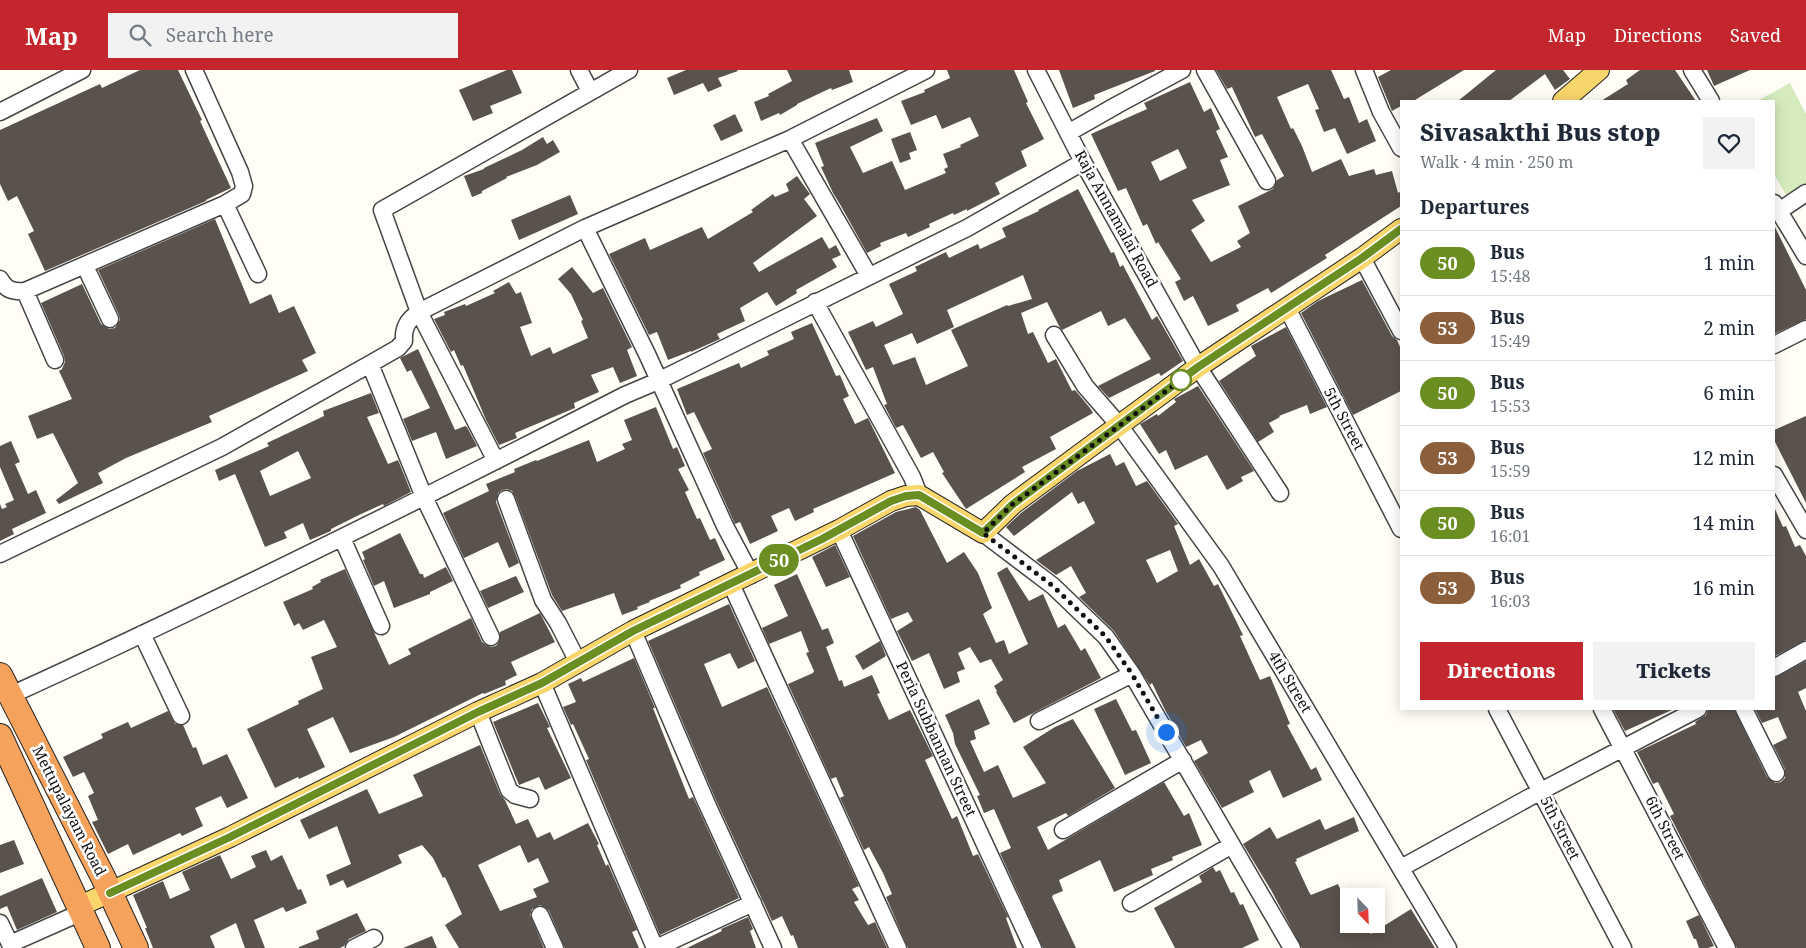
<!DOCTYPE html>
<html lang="en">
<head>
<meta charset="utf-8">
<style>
  :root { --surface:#fff; --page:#f2f2f3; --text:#1f2937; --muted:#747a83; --line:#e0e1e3; --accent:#c4262e }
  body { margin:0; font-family:"Noto Serif",serif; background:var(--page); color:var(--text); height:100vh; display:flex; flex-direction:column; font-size:19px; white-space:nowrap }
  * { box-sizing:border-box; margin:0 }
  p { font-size:16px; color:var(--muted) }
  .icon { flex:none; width:28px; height:28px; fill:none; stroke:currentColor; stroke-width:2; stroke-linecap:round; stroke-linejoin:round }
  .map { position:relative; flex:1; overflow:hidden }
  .side { position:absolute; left:1400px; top:30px; width:375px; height:610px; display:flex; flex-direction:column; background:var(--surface); border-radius:0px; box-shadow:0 2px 12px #0003 }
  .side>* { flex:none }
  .badge { padding:0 10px; border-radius:16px; font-size:18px; line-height:32px }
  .needle { width:32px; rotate:157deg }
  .controls { position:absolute; left:1340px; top:818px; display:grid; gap:10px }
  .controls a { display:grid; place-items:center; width:45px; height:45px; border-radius:0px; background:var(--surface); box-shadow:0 2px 12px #0003; font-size:25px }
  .you { position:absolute; width:25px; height:25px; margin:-12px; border:4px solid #fff; border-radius:50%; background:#1a73e8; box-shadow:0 0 0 8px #1a73e833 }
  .map>.badge { position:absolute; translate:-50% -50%; box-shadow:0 0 0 2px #fff }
  h2 { padding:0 20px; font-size:19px; line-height:45px }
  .round { display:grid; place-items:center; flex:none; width:52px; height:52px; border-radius:0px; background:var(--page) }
  .head { display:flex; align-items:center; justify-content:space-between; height:85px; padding:0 20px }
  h1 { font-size:24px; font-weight:800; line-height:38px }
  .button { display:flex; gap:10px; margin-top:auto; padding:10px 20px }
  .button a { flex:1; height:58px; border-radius:0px; background:var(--accent); color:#fff; font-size:20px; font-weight:800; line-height:58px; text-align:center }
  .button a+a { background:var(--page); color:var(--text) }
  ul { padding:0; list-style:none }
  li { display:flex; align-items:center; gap:15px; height:65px; padding:0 20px; border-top:1px solid var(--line) }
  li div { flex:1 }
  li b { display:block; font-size:19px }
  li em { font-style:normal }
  li .badge { min-width:55px; font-weight:700; text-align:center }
  header { display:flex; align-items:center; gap:30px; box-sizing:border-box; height:70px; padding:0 25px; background:var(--accent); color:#fff }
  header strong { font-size:24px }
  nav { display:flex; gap:28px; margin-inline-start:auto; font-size:18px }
  .search { width:350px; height:45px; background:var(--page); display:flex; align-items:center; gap:12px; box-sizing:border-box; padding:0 18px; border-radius:0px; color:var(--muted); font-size:19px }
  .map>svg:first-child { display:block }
  .green { fill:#d5ebbd }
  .building { fill:#5a524d; fill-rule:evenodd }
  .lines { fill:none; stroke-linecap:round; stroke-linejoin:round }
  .minor-casing { stroke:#444; stroke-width:19 }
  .major-casing { stroke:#222; stroke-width:22 }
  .highway-casing { stroke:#222; stroke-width:26 }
  .minor { stroke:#fff; stroke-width:16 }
  .major { stroke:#f9d66b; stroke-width:20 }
  .highway { stroke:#f5a25d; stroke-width:24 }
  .line-casing { stroke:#fff; stroke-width:11 }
  .line { stroke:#6b8e23; stroke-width:8 }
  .walk { stroke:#111; stroke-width:5; stroke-dasharray:0 9 }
  .stop-dot { fill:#fff; stroke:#6b8e23; stroke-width:2.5 }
  .labels { text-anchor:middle; stroke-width:5; stroke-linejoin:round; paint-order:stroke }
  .street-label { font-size:15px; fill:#111; stroke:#fff }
</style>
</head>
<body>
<header>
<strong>Map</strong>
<div class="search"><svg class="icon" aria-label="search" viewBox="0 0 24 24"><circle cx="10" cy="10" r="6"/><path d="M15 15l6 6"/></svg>Search here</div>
<nav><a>Map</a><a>Directions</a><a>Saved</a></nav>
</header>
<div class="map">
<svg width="1806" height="878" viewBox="0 0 1806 878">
  <rect width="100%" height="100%" fill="#fffdf5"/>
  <path class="green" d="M1790,13L1806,44V114L1786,125L1774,104V31H1757Z"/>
  <path class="building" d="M140,0H178L202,50L200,51L231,118L206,130V131L45,201L28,164L34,161L17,126L8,131L0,114V60L100,14L102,18Z
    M507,0H512L522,23L490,36L493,43L473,51L459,20Z
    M686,0H737L738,1L718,8L722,16L708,22L703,13L674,25L667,8Z
    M787,0H849L853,12L832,20L831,18L797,34V35L780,45L779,43L761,51L754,32L769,26L768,24L792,11Z
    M947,0H1014L1028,32L1026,33L1044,69L1021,81L1027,96L995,113L1000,124L967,141V139L954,145L953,143L929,154L930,157L908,167L906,163L880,173L881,176L867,183L841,136L833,123L821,97L824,96L815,73L877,48L883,61L850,77L863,103L892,91L905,120L946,103L944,99L948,97L943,84L961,77L960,75L979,66L970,47L942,59L936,45L911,55L901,31L925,22L924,20L950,8Z
    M1059,0H1155V1L1094,25L1095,29L1073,38Z
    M1216,0H1331L1344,29L1349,27L1359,53L1367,49L1376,71L1347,84L1335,58L1324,62L1315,40L1319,39L1308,14L1277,27L1291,59L1293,58L1302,76L1312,102L1341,89L1349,106L1374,99L1376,105L1392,101L1398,123L1401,121V136L1325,185L1327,188L1271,223L1268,218L1236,235L1239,241L1208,256L1193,226L1184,231L1175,212L1181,209L1158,172L1156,174L1147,154L1143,156L1126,118L1118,121L1091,64L1147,39L1144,33L1190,12L1204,42L1211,38L1220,59L1216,61L1228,87L1220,90L1230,115L1192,130L1205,151L1191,160L1211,192L1241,177L1237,171L1250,163L1238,136L1273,119L1277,110L1284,106L1262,64L1255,67L1232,17L1227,19ZM1178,79L1187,98L1160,111L1151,92Z
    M1391,0H1464L1415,30L1401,31V36L1392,41L1378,7Z
    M1496,0H1563L1570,9L1555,20L1545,4L1509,31H1458Z
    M1640,0H1675L1696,31H1601L1628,14L1626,10Z
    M1707,0H1750L1714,16Z
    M735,44L743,61L721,71L713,55Z
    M910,62L917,80L909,83L911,89L900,93L891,69Z
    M543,67L547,74L553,70L560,82L537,95L506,107L507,108L482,121V123L472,127L464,106L484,99V98L522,80Z
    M797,106L810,124L804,129L817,146L753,193L759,202L822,167L829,179L836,175L841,185L832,189L837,197L796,220L797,223L776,236L767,222L740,238L745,251L717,264L720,269L691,282V281L668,290L657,262L649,265L609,184L645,168L650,180L702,157L708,169L753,142L751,140L773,124L775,127L789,121L786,114Z
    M1078,119L1111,183L1114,182L1120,197L1123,195L1152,250L1157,246L1183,291L1161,306L1159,303L1109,328L1098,316L1151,289L1125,248L1108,256L1101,241L1062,260L1059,256L1047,232L1021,243L1028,264L1033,262L1048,293L1056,289L1072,321L1075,320L1090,338L1093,343L1050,367L1056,379L1022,397L1025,402L966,439L942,403L944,402L933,382L921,388L903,355L896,358L884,335L887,334L873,297L866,300L848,262L873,251L876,257L903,244L889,214L917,201L915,197L946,182L949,188L978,174L980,179L1006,167L1002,158L1039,141L1038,140ZM1023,205L1032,229L1008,236L1007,235L951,260L968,296L926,315L915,287L893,295L884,275L912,263L917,274L954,257L947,240Z
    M570,125L578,144L519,170L511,150Z
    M215,149L250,234L271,224L279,243L294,236L316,283L302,290L308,301L209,346L212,352L126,388L98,403L103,413L59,434L56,430L78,413L53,363L37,369L28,346L72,329L59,301L62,299L65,292L64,286L41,233L82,214L101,254L109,259L115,258L120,250L119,245L98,200Z
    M1774,155L1806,220V249L1774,264Z
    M572,197L593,223L603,218L630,273L632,277L627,280L637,306L620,313L613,297L591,305L599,322L574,333L575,338L515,363L517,368L499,375L486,350L463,295L461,296L454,280L451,282L434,249L445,245L444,242L465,234L466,236L495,223L493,221L509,212L516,224L521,222L532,253L520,257L531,286L550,277L553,284L588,268L581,251L583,250L571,224L558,209Z
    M1362,210L1392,266L1397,270L1401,279V321L1353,345L1301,243L1318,231Z
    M812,253L836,306L840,305L849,326L843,329L855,354L868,348L895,403L813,439L814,442L795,451L789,438L771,446L778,461L750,474L740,452L735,454L734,452L703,383L712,379L694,342L687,345L677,319L739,293L741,298L769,285L767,281L794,269L791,262Z
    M1286,257L1327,337L1310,344L1307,335L1279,346L1280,347L1269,353L1274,362L1258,372L1219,311L1256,286L1251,276Z
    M418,279L455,360L465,356L467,357L477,376L446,389L436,362L412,371L403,349L430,338L411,300L407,302L400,288Z
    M1198,316L1254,401L1241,407L1243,411L1227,420L1207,385L1175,400L1166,380L1159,384L1140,354L1157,344L1158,346L1176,332L1174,329Z
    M371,323L379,343L367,347L388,394L398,390L411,422L384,436L383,434L359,445L331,459V461L310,470L303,453L284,462L287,468L265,477L235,404L219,411L215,400L269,376L267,373L324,346L323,341ZM298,381L311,408L270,426L260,401Z
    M656,337L673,379L677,377L685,396L678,399L689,420L685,422L697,449L700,448L710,470L715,468L725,490L699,502L700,505L680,515L681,518L649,531L650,532L637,537L638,539L622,545L614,523L562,541L552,525L515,426L512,421L507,419L502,420L498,423L496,432L519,493L509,498L498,472L464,488L443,443L489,421L486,414L515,402L514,399L536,390L537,391L589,370L597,392L625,379L622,374L632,370L624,350Z
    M1806,346V433L1774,370V360Z
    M11,371L20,392L15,394L28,424L36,420L46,443L12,459L14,464L0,471V434L2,439L7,437L5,434L14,430L0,397V376Z
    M1110,384L1116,396L1124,392L1136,416L1147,411L1178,454L1174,456L1190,495L1199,489L1214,516L1218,514L1243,565L1240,566L1260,610L1270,606L1290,654L1287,655L1311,700L1316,697L1322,710L1283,728L1270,700L1249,711L1254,722L1222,738L1194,691L1208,683L1201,670L1186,677L1165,640L1152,613L1150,615L1114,561L1079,527L1086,523L1071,496L1056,505L1036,490L1095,453L1084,431L1078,434L1072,422L1014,466L1006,457L1021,443L1077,401ZM1170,480L1178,501L1157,513L1146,490Z
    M916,437L920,440L947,493L964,482L978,503L992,538L983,544L996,573L1004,570L1009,584L1028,574L997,503L1007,497L1029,531L1043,524L1058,558L1065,554L1081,581L1085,578L1101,608L1014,653L996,622L997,621L994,616L1003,610L991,589L980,593L970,577L958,583L965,599L957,602L960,612L944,619L929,583L912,591L897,561L913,551L908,542L891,549L853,466L896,442Z
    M1774,437L1783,457L1786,456L1795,477L1800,475L1806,486V570L1775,586L1774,582Z
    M400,463L420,504H423L424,508L446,497L453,511L430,522V524L394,538L384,511L374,516L363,490L365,489L362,482Z
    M835,475L850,507L826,517L812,487Z
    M345,499L389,595L411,584L408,579L471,548L482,572L486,575L491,577L496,576L499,572L500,562L540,543L555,572L511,592L517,605L505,611L506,615L484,624L483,623L394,667L350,683L333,647L307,659L325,697L299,709L298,707L275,718L247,659L299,634L298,631L323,619L311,587L337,577L324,550L303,560L299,553L294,556L283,532L313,519L312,517L321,512L320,510Z
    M797,504L822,560L828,558L834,573L826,577L839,611L842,610L844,617L872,605L880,623L877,624L889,650L910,640L933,686L925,690L952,749L957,746L973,786L978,784L1008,847L1006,848L1017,878H908L886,827L892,824L883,803L869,777L864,780L840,728L844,726L836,707L831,709L788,614L813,603L814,601L806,583L809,582L801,561L769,574L762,558L788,546L774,515Z
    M516,506L524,522L488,538L480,521Z
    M729,534L755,591L738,599L730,583L704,594L722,637L767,617L859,816L852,819L859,830L854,832L868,855L875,852L887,878H798L793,865L791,866L782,846L772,851L715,728L648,571Z
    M880,571L886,586L863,600L855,586Z
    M634,588L655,638H653L689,729L693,727L739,828L660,865L586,690L589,689L573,654L571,655L563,637L576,632L568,614L581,608L583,612Z
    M1806,591V618L1798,622L1806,641V878H1737L1670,746L1674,744L1658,712L1653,714L1637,682L1696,654L1695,652L1706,645L1708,639H1734L1767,707L1775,713L1781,712L1785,708V699L1773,675L1787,668L1778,647L1762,653L1755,639H1774V608Z
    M979,629L990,654L974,661L976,669L970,671L984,702L998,695L1013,728L1046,713L1023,677L1055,657L1073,649L1115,718L1068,746L1066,743L1037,757L1048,780L1164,712L1184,746L1189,743L1202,775L1172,787L1173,790L1151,799L1153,805L1114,822L1100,790L1059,810L1063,821L1053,825L1052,827L1076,878H1043L1000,783L1011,778L994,739L984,743L977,726L980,725L955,674L953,663L945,645Z
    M1116,629L1132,661L1136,660L1151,693L1125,705L1094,639Z
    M538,633L550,657L547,658L571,708L545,720L539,707L519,715L493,652Z
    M1613,639H1674L1625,661Z
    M168,641L175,654L183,655L193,678L196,677L203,695L227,684L248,728L227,738L221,726L195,738L203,756L182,766L180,763L133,785L128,774L108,784L92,752L98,750L88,726L94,723L84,702L73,707L63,687L103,668L101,664L128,652L131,658Z
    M480,675L500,724L505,730L516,754L528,749L537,768L550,762L554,770L588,753L599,774L597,775L606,796L608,794L637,860L632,862L639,878H565L549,841L545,837L540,835L532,839L530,845L544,878H459L445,855L462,844L445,807L443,808L433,788L422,775L398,785L402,793L347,818L343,810L330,816L326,805L351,794L337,756L309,769L300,750L367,719L379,744L423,726L413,705ZM520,775L528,793L538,788L549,812L533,819L537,827L500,841L478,795Z
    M1354,747L1359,761L1296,789L1297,791L1295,792L1309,822L1311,825L1338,814L1349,839V854H1365L1371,864L1411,839L1435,878H1302L1271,820L1243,774L1270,757L1277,769L1320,749L1325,760Z
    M14,770L24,794L0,803V775Z
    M266,780L271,791L282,785L298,820L301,819L307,833L286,842L283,837L254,850L265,878H245L236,853L210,866L215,878H153L145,858H147L133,825L163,811L170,829L190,820L182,802L220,785L231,809L256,797L251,786Z
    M1213,797L1216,802L1220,800L1231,823L1234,822L1240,835L1243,834L1259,870L1242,878H1175L1154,838L1202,812L1199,806Z
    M42,808L57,842L17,860L7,836L0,839V826Z
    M357,843L366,861L349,869L344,876L340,878H299V877L319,869L316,861Z
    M1699,845L1714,876L1708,878H1699L1696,869H1694L1686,851Z
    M748,847L753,859L750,861L756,878H687L722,861L721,859Z
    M432,866L437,878H403Z"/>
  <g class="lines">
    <defs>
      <path id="minor" d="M579,0L590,21
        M1036,0L1083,92L1198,297L1280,423
        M1205,0L1267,111
        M1364,0L1381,42L1401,78
        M1692,0L1711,31
        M0,42L82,0
        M1068,63L1117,35L1182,0
        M790,69L869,206
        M1774,133L1806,186
        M225,134L258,204
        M1779,141L1806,123
        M585,158L647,284L725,456L751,505
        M1362,188L1401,261
        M85,196L110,249
        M0,209C6,220 13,222 25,221L225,134L242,124L244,116L240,102L194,0
        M25,221L55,290
        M815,232L912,407L919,425
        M1287,238L1401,459
        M1054,265L1085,316L1119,355L1221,496L1448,878
        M1774,275L1806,259
        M370,294L424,427L491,567
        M496,391L419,242L382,140L629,0
        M1774,405L1806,460
        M506,429L543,530L558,553L578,592
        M839,460L1033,878
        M983,463L1053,516L1106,567L1132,604L1292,878
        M342,468L381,556
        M0,484L222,377L370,294L398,278L404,271C403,257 408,250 419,242L585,158L790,69L926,0
        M731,514L898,878
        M633,561L706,732L773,878
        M142,564L181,646
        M1774,598L1806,580
        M542,613L655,878
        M11,625C218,531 422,429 625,325L658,311L967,158L1083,92
        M1497,639L1623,878
        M1602,639L1727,878
        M1744,639L1776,703
        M478,642L509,720L515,725L530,729
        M1039,651L1132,604
        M1063,760L1183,690
        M1401,798L1541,721L1698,639
        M1131,833L1232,775
        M540,845L555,878
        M0,853L10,874L82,842
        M354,878L374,868
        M656,878L753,833"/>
      <path id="major" d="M1563,31L1599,0
        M80,836L230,767L478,642L542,613L633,561L839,460L891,431L906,426L919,425L983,463L1013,434L1198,297L1362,188L1401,159"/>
      <path id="highway" d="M0,605L103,807L136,878
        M0,666L98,878"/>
    </defs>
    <use href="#minor" class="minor-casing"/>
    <use href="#major" class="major-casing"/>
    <use href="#highway" class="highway-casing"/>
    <use href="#minor" class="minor"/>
    <use href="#major" class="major"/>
    <use href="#highway" class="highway"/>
  </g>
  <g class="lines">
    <defs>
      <path id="line" d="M110,823L230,767L478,642L542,613L633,561L822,469L891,431L906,426L919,425L983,463L1013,434L1198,297L1362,188L1401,159"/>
    </defs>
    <use href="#line" class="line-casing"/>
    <use href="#line" class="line"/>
    <path class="walk" d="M1166,662L1132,604L1106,567L1053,516L983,463L1013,434L1181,310"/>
  </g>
  <circle class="stop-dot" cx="1181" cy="310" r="10"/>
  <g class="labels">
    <g class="street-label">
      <text transform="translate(1116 149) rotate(61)" y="5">Raja Annamalai Road</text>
      <text transform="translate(1344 349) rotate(62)" y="5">5th Street</text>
      <text transform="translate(1290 612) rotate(59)" y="5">4th Street</text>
      <text transform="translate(936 669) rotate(65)" y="5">Peria Subbannan Street</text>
      <text transform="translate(69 741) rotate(63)" y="5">Mettupalayam Road</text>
      <text transform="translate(1560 758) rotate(63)" y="5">5th Street</text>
      <text transform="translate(1665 758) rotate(63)" y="5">6th Street</text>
    </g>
  </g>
</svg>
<div class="controls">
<a><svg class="needle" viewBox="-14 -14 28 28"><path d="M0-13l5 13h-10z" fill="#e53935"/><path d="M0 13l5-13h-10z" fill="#747a83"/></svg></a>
</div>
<div class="you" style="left:1166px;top:662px"></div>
<b class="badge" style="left:779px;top:490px;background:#6b8e23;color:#fff">50</b>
<section class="side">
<div class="head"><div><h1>Sivasakthi Bus stop</h1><p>Walk · 4 min · 250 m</p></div><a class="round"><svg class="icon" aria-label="heart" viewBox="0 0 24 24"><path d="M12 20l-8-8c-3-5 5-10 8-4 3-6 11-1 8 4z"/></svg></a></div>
<h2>Departures</h2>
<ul>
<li><span class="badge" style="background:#6b8e23;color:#fff">50</span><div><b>Bus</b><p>15:48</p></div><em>1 min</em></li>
<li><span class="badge" style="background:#8b5e3c;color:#fff">53</span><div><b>Bus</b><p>15:49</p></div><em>2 min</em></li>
<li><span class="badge" style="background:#6b8e23;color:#fff">50</span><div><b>Bus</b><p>15:53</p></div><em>6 min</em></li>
<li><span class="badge" style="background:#8b5e3c;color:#fff">53</span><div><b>Bus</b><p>15:59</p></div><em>12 min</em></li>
<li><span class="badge" style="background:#6b8e23;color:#fff">50</span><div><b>Bus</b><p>16:01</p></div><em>14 min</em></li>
<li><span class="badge" style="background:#8b5e3c;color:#fff">53</span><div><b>Bus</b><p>16:03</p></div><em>16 min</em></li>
</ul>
<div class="button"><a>Directions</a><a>Tickets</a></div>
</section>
</div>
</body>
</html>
